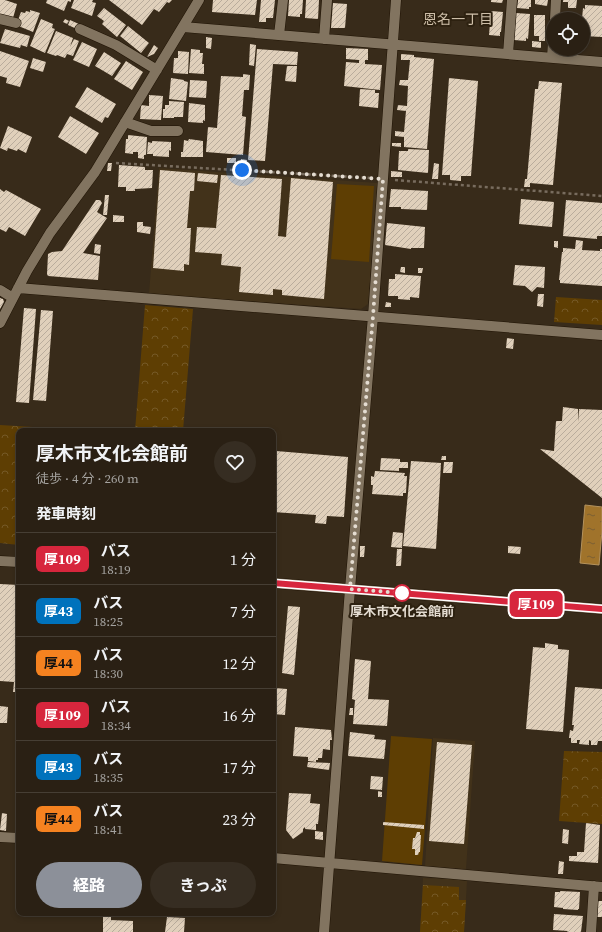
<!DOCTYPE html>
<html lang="ja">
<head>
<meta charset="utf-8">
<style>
  :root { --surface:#2a2014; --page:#362d22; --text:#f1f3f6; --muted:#a5a3a0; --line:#463e34; --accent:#8c9099 }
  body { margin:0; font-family:"Source Serif 4","Noto Sans JP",serif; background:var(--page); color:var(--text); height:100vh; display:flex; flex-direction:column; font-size:15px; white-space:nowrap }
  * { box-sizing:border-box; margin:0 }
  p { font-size:13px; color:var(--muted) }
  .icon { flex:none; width:22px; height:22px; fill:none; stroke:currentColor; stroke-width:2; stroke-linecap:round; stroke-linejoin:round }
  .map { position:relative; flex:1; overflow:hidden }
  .panel { position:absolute; left:16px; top:428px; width:260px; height:488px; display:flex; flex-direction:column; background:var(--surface); border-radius:8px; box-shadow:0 2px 6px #0003,0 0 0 1px var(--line) }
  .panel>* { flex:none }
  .badge { padding:0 8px; border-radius:6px; font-size:14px; line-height:26px }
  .tools { position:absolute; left:546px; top:12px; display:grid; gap:8px }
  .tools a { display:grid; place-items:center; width:44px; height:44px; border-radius:50%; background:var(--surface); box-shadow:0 2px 6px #0003,0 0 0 1px var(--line); font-size:20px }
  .you { position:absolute; width:20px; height:20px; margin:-10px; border:3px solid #fff; border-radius:50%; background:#1a73e8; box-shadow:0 0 0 6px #1a73e833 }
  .map>.badge { position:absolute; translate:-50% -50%; box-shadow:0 0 0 2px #fff }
  h2 { padding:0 20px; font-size:15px; line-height:36px }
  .round { display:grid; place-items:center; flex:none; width:42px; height:42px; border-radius:21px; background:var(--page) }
  .overview { display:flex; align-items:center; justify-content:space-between; height:68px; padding:0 20px }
  h1 { font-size:19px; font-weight:700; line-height:30px }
  .button { display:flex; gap:8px; margin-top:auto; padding:8px 20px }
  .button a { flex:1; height:46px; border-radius:24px; background:var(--accent); color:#fff; font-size:16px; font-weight:700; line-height:46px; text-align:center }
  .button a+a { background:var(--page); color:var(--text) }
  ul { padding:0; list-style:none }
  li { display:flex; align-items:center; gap:12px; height:52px; padding:0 20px; border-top:1px solid var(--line) }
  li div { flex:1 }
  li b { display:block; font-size:15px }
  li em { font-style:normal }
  li .badge { min-width:44px; font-weight:700; text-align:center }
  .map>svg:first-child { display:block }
  .built { fill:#42321a }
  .grass { fill:#5e3e03 }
  .park { fill:url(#park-crowns) }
  .water { fill:url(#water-ripples); stroke:#b4925d }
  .building { fill:url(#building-hatch) }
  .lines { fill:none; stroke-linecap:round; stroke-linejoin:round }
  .minor-casing { stroke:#1f1304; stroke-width:11 }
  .path { stroke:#786c5e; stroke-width:2.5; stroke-dasharray:3 3; stroke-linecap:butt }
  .minor { stroke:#827460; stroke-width:10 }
  .line-casing { stroke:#fff; stroke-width:9 }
  .line { stroke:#d7263d; stroke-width:6 }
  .walk { stroke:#e4dcd1; stroke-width:4; stroke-dasharray:0 7.2 }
  .stop-dot { fill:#fff; stroke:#d7263d; stroke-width:2 }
  .labels { text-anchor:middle; stroke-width:4; stroke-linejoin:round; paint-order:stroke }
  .stop-label { font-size:13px; font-weight:bold; fill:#e4dcd1; stroke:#2d2110 }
  .neighbourhood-label { font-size:14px; fill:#cdbea8; stroke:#2d2110 }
</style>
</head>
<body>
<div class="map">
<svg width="602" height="932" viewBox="0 0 602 932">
  <defs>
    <pattern id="park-crowns" width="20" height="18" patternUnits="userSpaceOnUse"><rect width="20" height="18" fill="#5e3e03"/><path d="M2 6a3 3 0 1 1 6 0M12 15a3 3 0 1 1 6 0" fill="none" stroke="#755927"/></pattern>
    <pattern id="water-ripples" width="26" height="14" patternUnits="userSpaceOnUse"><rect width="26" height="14" fill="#a0732b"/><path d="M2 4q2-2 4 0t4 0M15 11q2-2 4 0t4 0" fill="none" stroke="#7b5f33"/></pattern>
    <pattern id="building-hatch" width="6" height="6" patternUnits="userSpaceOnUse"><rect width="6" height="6" fill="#e0d0bb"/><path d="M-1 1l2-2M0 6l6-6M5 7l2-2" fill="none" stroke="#b9ac9c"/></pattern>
  </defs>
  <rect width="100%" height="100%" fill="#382b1a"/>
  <path class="built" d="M159,168L378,183L368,304L361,309L149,294Z
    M433,738L475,741L466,869L453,868L452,879L467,881L464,932H420L423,878L451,879L452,868L425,866Z"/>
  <path class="grass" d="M337,184L374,186L369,262L331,259Z
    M391,736L432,739L422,865L382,861Z"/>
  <path class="park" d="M556,297L602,300V325L554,322Z
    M145,305L193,309L183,431H135Z
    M0,425L49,428V431H19V545L0,543Z
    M564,751L602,752V824L559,821Z
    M423,885L459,887V900H466L464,932H420Z"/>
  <path class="water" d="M585,505L602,507V531L599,565L580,563Z"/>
  <path class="building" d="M0,0H5L17,4L13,18L0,14Z
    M47,0H71V2L68,1L64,11L46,3Z
    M74,0H93L92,2L96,3L92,16L71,8Z
    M109,0H172L169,3L167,2L159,12L154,9L142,25Z
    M213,0H257L255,15L212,12Z
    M261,0H275L273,18H266V22H259Z
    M289,0H303L302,14H300V17L288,16Z
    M306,0H319L318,19L305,18Z
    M491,0H503L502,3L491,2Z
    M518,0H531V7H529V9L517,8Z
    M535,0H548L547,6L535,4Z
    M563,0H577L576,8H568V2H563Z
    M333,3L347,4L345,28H331Z
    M585,5L602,6V37L583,36L582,19L583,8L585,9Z
    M104,8L126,25L117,37L102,24L104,21L97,16Z
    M30,10L40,13L33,32L16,25L21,12L25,13L26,11L30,12Z
    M491,11L503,12L501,32H500V36L489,35Z
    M516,13L530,14L528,39L526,38V41L514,40Z
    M534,15H545V41H539V36H534Z
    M562,16L576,17L575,19H562Z
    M41,19L53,24L52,28L55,29L45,53L30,46Z
    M65,19L69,21L67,24L63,22Z
    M70,20L81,25L79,30L68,25Z
    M128,26L149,43L141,53L120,36Z
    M5,29L30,36L27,47L21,45L20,48L0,43Z
    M56,31L73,38L70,47L74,39L79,41L73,56L67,54L65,58L57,55L56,56L47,53Z
    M206,37L212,38L211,49L206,48Z
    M532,41L541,42V48L532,47Z
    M82,42L97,49L89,67L73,60Z
    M250,44L256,45L254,66L249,65Z
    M154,45L158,48L154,54L147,57Z
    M346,48L368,49V60H365V64L382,65L380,90L344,86L346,62L359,63V60L346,59Z
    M191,49L200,50V53H203L202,64H204V74L189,73Z
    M257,49L298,52L297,65L273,64L265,161L248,160Z
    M0,51L29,61L20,87L6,83L7,78L0,76Z
    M178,51L189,52L188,74L173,73L174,58H178Z
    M104,52L121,63L112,76L95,66Z
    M401,54L414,55V57L434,59L427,149L404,147V137L395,136V131L404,132L406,111L397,110L398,105L407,106L408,86L399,85L400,80H408L410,60H401Z
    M33,58L46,62L43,72L30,68Z
    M126,61L143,72L132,90L114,79Z
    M287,66H297L296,82L285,81Z
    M243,74L250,75L249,90H244L242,116L246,117L243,155L206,152L208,127L217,128L221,76L243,77Z
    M171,78L184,80V81L188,82L186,101L169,99Z
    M449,78L478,81L471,176H461V181L450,180V175H442Z
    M190,80L207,81L206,98L189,97Z
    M539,81L562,83L553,185L530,183V187H524L525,179H527L535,89H538Z
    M87,87L116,104L108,118L105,117L102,123L75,107Z
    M360,89L375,90V93H379L378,108L359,106Z
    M149,95L163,96L161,120L140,119L141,105L149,106Z
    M169,101L184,102L183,117H174V118H163V109H165V105H169Z
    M189,103L205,105V121L203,120V123L188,122Z
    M70,116L99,133L86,154L58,137Z
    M8,126L32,137L26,153L18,149L17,151L8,148L7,151L0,148Z
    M128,135L147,137L146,155H144V159L138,158V152H133V154L125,153L126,139H128Z
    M189,139L203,141V157H181V152H183L184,140L188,141Z
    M152,141L171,142V151L169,150V157L153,156V154H147L148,142L152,143Z
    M392,143H401V147L392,146Z
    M408,149L429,150L428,173L398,170L399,151H408Z
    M227,158H236V163H227Z
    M241,159L247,160L246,165L240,164Z
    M108,163H112L111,171H107Z
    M434,163L439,164L438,179H432Z
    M119,165L145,167V170H153L152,188L135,189V191H126V187H118Z
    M160,170L195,173L194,191H190L187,228H191L189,265L184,264V271L153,268Z
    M391,171L402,172V177H391Z
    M198,173L218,175L217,183L197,181Z
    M221,175L282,179L278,236L286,237L291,178L333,182L324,299L282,295V290L273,289V295L239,292L241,267L221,265L222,254L195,252L197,227L216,228Z
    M0,189L4,192L6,190L41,209L25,236L9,227L6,232L0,229Z
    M391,189L428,191L427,210L401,209V207H389Z
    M105,195H109L107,215H103Z
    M521,199L554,202L552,227L519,224Z
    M96,200H100L102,203L97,212L107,218L83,253L100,256L98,280L48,276L47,274L48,254L52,252L62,251Z
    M566,200L602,203V236H597V239L563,236Z
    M113,215L124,216V222H113Z
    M137,222H143V226L151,227L150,234L137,232Z
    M387,223L425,227L424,248H411V249L385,245Z
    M576,240L583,241L582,250L600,251V249H602V286L560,283V280H559L562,252H563V248L575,249Z
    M554,241H558V248L554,247Z
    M95,244L101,245L100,254L94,253Z
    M515,265L545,267L544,288L537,287L532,292L525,286L513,285Z
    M401,267H405V273L400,272Z
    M418,268H423L422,273H418Z
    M395,274L421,276L419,298L410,297V300L398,299V296H388L389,279H395Z
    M538,294H544L543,307L537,306Z
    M0,298L3,299L4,302L0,309Z
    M386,302L391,303V307H385Z
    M24,308L36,309L29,403L16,402Z
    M41,310L53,311L46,401L33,400Z
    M507,338L514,339L513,349L506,348Z
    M563,407L578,409V422L579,409L602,410V498L540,449L554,451L556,421H562Z
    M276,451L348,457L344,517L327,516L326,524L315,523L316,515L273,512V491Z
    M442,456H446V460H441Z
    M381,458L400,459V462H408V468H399V471L380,470Z
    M411,461L441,463L436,549L403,546Z
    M444,462H453L452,473H443Z
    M375,471L405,473L404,476H407L406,493H403V496L372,494L373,485H371V476L374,477Z
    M393,532L403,533L402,548L391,547Z
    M360,546H365L364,557H360Z
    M508,546L521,547L520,554L508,553Z
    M397,549H402L401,566H396Z
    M0,584L19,585V692H13L14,682L0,681Z
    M288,606L300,607L294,675L282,673Z
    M545,643L558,645V649L569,650L563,732L526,729L533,647L545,648Z
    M355,659L371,661L368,699L389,700L387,726L353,724L355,700L352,699Z
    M575,687L602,689V741H598L597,745H591V741L589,740V745L579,744L580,740H577V743H571V738H569L570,730L573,731L574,725H572Z
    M275,688L287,689L285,715L273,714Z
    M0,706L8,707L7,723H0Z
    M350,708H353V715H349Z
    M295,727L331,730L332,740H330V750L323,749L322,758H318V760H316V762L308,761V757L293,756Z
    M350,732L375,735L374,739L386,740L384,759L348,756Z
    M437,742L472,745L464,844L429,841Z
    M308,762L330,763L329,770L307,767Z
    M371,776L383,777L382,790L370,789Z
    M378,791L382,792V797H378Z
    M289,793L311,794L310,803L320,804L318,824H316V830L305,829V827L303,829V832L293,839L286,830Z
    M2,813L7,814L6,831L0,830Z
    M383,822L424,825V829L383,825Z
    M586,823L600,825L598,863L569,861V856H577V852H584Z
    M563,829L569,830L568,844L562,843Z
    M315,831L323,832V840L315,839Z
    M417,832H420V835H421L420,852H419L418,855H415V849H412L413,838H415Z
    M559,861L564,862L563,874H558Z
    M560,891L580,892L579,909H578V910L563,909V908L554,907L555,892H560Z
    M598,901H602V917H597Z
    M150,913H182L181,917L150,915Z
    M554,914L583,916L581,932H567L568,931L553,930Z
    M103,916L111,917V920L133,921V932H103Z
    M167,917L185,918L184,932H165Z"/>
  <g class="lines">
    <defs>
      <path id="minor" d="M0,19L16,23
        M555,19L556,0
        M183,27L602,62
        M80,29L116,45L157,70
        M279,35L283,0
        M324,39L327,0
        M508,54L512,0
        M552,58L553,41
        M125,122L151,131H178
        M18,288L602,335
        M0,290L13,298
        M0,323L27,271L50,233L95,172L199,0
        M0,561L19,562
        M273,583L602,609
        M0,837L19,838
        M273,858L602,887
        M324,932L350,589L373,316L396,0
        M591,932L594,886"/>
    </defs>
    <use href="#minor" class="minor-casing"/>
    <path class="path" d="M116,163L370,178
      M395,180L602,196"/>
    <use href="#minor" class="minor"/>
  </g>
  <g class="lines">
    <defs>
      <path id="line" d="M273,583L602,609"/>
    </defs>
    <use href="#line" class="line-casing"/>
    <use href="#line" class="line"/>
    <path class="walk" d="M242,170L383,179L373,316L350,589L402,593"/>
  </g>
  <circle class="stop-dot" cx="402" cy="593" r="8"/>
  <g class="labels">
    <g class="stop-label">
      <text x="402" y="616">厚木市文化会館前</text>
    </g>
    <g class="neighbourhood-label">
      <text x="458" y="24">恩名一丁目</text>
    </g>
  </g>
</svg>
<div class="tools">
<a><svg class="icon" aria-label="locate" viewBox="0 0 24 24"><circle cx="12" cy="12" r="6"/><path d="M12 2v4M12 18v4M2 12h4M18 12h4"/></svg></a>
</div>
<div class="you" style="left:242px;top:170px"></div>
<b class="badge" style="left:536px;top:604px;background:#d7263d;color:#fff">厚109</b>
<section class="panel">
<div class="overview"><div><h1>厚木市文化会館前</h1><p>徒歩 · 4 分 · 260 m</p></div><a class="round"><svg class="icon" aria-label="heart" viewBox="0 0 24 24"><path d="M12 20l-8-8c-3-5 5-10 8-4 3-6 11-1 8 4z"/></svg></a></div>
<h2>発車時刻</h2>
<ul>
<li><span class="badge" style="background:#d7263d;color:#fff">厚109</span><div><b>バス</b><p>18:19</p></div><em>1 分</em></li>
<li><span class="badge" style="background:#0072bc;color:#fff">厚43</span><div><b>バス</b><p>18:25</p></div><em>7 分</em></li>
<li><span class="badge" style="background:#f58220;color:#111">厚44</span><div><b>バス</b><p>18:30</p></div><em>12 分</em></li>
<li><span class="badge" style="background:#d7263d;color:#fff">厚109</span><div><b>バス</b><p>18:34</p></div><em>16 分</em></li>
<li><span class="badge" style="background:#0072bc;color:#fff">厚43</span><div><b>バス</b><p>18:35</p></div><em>17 分</em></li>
<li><span class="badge" style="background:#f58220;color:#111">厚44</span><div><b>バス</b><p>18:41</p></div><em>23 分</em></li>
</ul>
<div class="button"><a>経路</a><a>きっぷ</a></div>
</section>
</div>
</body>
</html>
